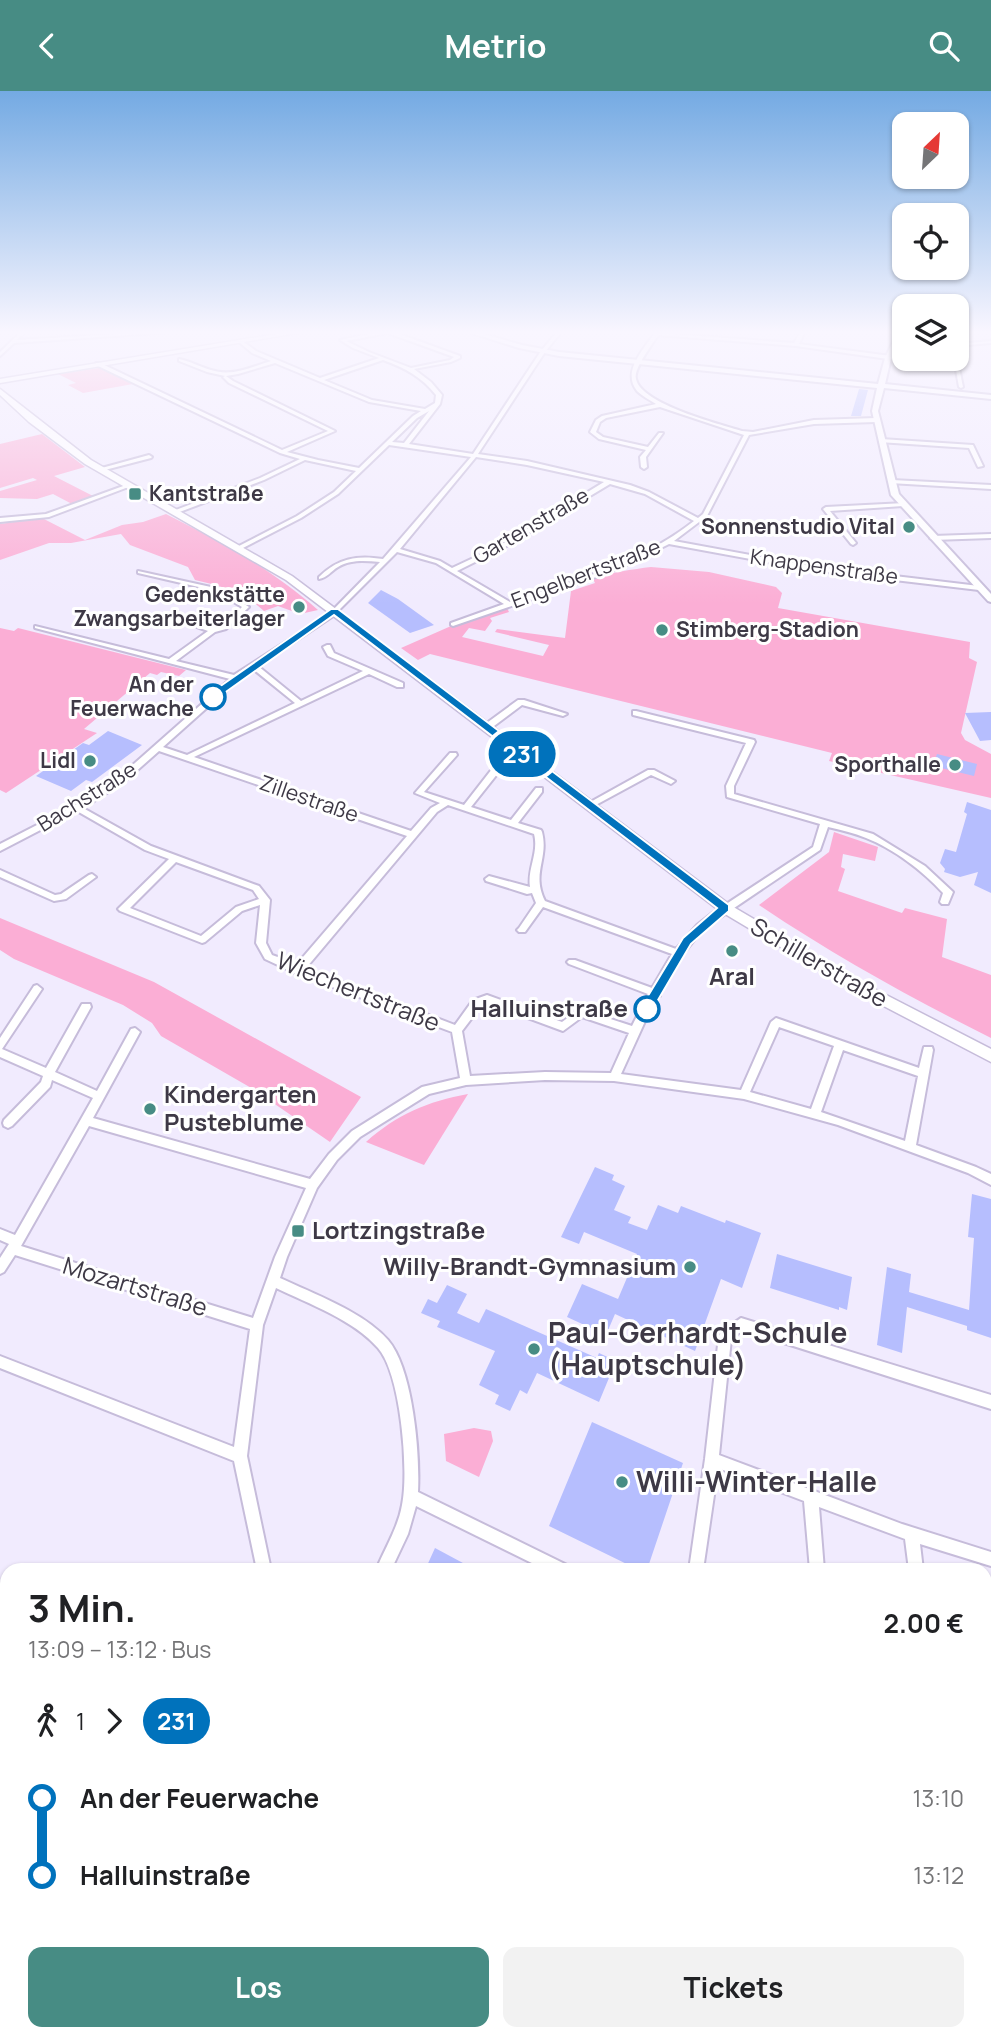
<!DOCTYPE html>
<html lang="de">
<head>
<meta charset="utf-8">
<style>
  :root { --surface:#fff; --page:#f2f2f2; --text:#202124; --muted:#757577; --accent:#478c84 }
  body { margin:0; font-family:Manrope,sans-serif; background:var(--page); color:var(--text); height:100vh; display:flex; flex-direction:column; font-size:26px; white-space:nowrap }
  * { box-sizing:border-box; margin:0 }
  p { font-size:23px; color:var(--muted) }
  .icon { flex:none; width:38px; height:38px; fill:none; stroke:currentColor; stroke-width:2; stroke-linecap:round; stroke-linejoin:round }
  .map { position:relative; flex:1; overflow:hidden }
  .panel { position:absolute; left:0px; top:1472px; width:992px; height:478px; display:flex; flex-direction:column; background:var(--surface); border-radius:21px 21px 0 0; box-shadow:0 2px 5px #0004 }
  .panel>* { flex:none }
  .badge { padding:0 14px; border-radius:23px; font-size:24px; line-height:46px }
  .needle { width:46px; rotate:25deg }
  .tools { position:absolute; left:892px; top:21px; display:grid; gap:14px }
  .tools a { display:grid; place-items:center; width:77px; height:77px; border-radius:14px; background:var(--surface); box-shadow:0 2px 5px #0004; font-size:35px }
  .map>.badge { position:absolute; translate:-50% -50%; box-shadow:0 0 0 4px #fff }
  .legs { display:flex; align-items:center; gap:10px; height:77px; padding:0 28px; font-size:23px }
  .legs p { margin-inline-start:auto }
  .overview { display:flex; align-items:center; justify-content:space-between; height:119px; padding:0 28px }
  h1 { font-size:38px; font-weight:700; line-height:52px }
  .primary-button { display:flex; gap:14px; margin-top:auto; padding:14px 28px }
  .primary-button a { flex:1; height:80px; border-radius:14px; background:var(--accent); color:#fff; font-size:28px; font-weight:700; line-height:80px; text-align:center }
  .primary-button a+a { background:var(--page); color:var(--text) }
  ul { padding:0 28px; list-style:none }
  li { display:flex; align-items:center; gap:24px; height:77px; font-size:26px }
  li i { display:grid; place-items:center; width:10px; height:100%; margin:0 9px; background:currentColor }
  li i::after { content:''; width:18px; height:18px; margin:-9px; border:5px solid; border-radius:50%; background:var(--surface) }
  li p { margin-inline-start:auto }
  li:first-child i { background:linear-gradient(#0000 50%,currentColor 0) }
  li:last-child i { background:linear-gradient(currentColor 50%,#0000 0) }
  header { display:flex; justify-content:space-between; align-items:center; height:91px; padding:0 28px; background:var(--accent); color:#fff; font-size:32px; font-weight:700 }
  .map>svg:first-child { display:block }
  .green { fill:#fbaed5 }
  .building { fill:#b6befe }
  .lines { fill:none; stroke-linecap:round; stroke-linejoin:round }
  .minor-casing { stroke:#c6bcda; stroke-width:4 }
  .tertiary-casing { stroke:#c6bcda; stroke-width:4 }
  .secondary-casing { stroke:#c6bcda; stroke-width:3 }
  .minor { fill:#fff; fill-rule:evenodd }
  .tertiary { fill:#fff; fill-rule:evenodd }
  .secondary { fill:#fff; fill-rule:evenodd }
  .line-1 { fill:#0072bc; stroke:#fff; stroke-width:2 }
  .poi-dot { fill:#478c84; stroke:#fff; stroke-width:2.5 }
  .stop-1-dot { fill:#fff; stroke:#0072bc; stroke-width:3.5 }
  .labels { text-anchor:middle; stroke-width:6; stroke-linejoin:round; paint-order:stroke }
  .far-poi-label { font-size:21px; font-weight:bold; fill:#3e3946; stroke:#fff; text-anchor:end }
  .far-street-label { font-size:21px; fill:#3e3946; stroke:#fff }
  .far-stop-label { font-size:21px; font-weight:bold; fill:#3e3946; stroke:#fff; text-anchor:end }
  .street-label { font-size:24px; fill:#3e3946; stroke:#fff }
  .poi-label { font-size:24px; font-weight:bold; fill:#3e3946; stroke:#fff; text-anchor:start }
  .stop-label { font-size:24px; font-weight:bold; fill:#3e3946; stroke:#fff; text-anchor:end }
  .near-poi-label { font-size:28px; font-weight:bold; fill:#3e3946; stroke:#fff; text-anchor:start }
</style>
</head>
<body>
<header><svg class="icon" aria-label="back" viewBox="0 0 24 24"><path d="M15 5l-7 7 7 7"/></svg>Metrio<svg class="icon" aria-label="search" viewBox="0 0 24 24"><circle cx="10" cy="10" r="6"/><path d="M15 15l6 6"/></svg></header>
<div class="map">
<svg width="991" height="1949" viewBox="0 0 991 1949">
  <rect width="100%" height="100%" fill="#f1ebfe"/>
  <path class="green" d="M99,277L133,293L83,302L68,294L76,292L58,283Z
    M42,343L85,376L54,385L93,405L72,413L53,403L37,408L0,407V400L37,389L33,387L0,397V353Z
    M166,423C221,451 272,478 318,519L300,523L278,515L264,520C244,501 221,495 195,489L188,476L130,454L121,443L71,452H49L0,469V433L42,427L85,449L122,434L143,431Z
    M651,476L709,481L776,496L782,502L778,517L970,551L969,567L977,571L961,642L965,649L991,663V707L829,670L832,662L430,563L418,569L401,557L467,528L507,517L509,521L490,527L492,530L485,540L469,537L462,546L543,565L549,554L495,541L497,538L565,547L571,500L595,492L593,488C608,482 634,478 651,476Z
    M0,537L14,540L18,537L186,579L179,585L161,581L157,584L150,582L84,638L97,642L6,702L0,699Z
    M834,741L878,756L875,770L843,763L841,776L845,778L838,800L902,822L905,817L947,828L942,866L991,884V947C911,907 833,864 759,814L829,761Z
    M0,827L154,891L361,1006L330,1051L253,998L161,945L152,932L123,914L14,868L0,859Z
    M468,1003L424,1074L366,1051C396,1024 428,1010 468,1003Z
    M474,1337L491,1340L493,1350L479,1386L446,1370L444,1343Z"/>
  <path class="building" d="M859,298L868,299L861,325H851Z
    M381,499L398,508L434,534L410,542L368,512Z
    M991,621V649L980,650L965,622Z
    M108,640L142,654L92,691L86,689L71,700L36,685L83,652L89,654Z
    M937,663L977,673L974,685L933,675Z
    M967,711L991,719V802L974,794L978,781L960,786L944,781L945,778L940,772L945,758L956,761L967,723L964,721Z
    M595,1076L614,1084L612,1089L625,1095L614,1119L631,1126L628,1132L647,1139L658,1114L678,1122L681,1115L725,1132L726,1129L761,1142L742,1197L721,1188L695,1260L615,1223L606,1244L567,1226L582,1193L618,1208L637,1163L584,1141L579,1153L561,1146Z
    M972,1103L991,1108V1247L967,1239V1235L907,1216L902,1262L877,1254L887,1176L911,1183L909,1201L969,1219L974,1147L968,1146Z
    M777,1163L852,1186L847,1219L839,1216V1219L770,1197Z
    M447,1194L467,1203L457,1222L479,1232L486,1218L597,1267L599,1262L616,1270L599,1311L537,1282L527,1303L520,1299L510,1320L495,1313L499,1304L479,1294L495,1260L437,1236L440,1230L421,1222L428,1208L437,1212Z
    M592,1331L683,1372L647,1479H639L549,1435Z
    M435,1457L476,1479H425Z"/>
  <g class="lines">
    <defs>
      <path id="minor" d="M22,240H26L17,249L166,240H185L14,252L0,265V261Z
        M383,240H391L460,265V267L451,271L414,278L431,291L442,304L440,313L409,353L473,363L541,260L558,240H562L545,261L478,363L527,370L630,394L649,401L698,427L703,423L744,344L660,316L606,327L600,331L596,341L603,346L648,356L659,342H663L646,366L647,376L644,378L641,376L640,366L646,359L599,348L590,341L596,329L602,325L656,313C650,309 642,305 637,300C621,280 645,257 656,240H660L659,242L794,252L801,240H805L799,253L914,268L912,269L888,268L796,255L658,244C652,254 633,278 636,288C641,313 719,333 742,340L753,341L814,329L876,327L879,329L876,331L814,333L749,344L707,425L674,450L810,475L979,495L982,497L979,499L810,479L669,453L623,476L588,489L453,535L451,534V532L504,513L436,472L397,461L333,525L258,575L301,610L363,580L328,565L323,556L327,554H330L334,562L403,592V596H397L369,583L194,666L411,740L431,717L440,712L415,702L450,662H456L457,664L424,701L464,714L492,678H498V682L471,716L511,729L536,697H542V701L518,732L541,739L542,741C549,768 531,782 545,810L676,858L697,834L711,823L813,756L820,733L727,706L726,695L746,652L633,624V620H636L754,649L755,651L734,695V703L873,743L925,775L953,801L948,813H942L940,811L943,802C923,780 894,758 866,747C854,742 841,739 828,736L820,759L703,838L679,868L660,900V905L656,906L621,983L741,999L771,931L776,927L919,977L924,956H932L933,959L916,1054L976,1076L991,1083V1094L968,1082L838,1034L744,1008L614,990L545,989L466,994L429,1003L360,1046L337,1069L317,1097L287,1166L280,1187C312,1202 364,1221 388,1249C413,1278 420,1363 418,1401L567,1474L569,1479H546L416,1415L408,1443L391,1479H376C385,1457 398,1437 402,1414C409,1381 401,1283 378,1257C354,1229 309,1213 276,1197L263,1234L247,1365L271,1479H257L234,1370L0,1277V1265L234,1356L250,1238L15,1164L4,1181L0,1183V1167L9,1153L0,1149V1138L15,1144L93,1007L52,989L50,996L12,1035L8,1037L4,1035L3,1032L4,1029L41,991L43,985L0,966V947L34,895L37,894L42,898L2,958L46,977L82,913H90L91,916L55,981L97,1000L131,938L135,937L140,941L93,1027L310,1088L329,1063L352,1040L422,996L460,987L452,941L295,882L265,868L256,852L260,814L242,820L205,851L202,852L120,820L118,818L120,816L169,768L145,759L77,720L0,760V753L74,715L118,687L230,588L35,537V535L169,568L208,540L197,536L188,526L189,525H193C214,547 224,533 242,516L216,500L138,482V480L220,498L249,516L226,538L215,541L176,570L234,584L329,523L380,471C366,470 351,468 338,476C331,480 327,487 319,488V486C338,467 357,464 383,468L471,366L389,354L338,403L301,427L241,458H237V456L297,425L334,401L356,380L305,369L264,389L177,422H173V420L260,387L300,368L280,362L96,274V272H100L282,359L328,340L229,292L223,286L225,285L207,281L179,270V268C190,270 200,276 211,279C232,286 251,276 271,270L252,262L239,251L241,249L256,260L320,287L379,267L353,257L340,249ZM388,242L454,266L450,269L411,277L369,261L346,250ZM383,269C405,277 422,286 436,304L435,312L425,318L372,309L324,289ZM275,272L369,311L421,320L413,325L359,377L318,369L287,361L335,340L233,290L226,285L238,283ZM429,320L404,352L392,351L417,327ZM476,366L527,374L604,391L501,454L452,477L440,470L400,458ZM610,393L645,403L694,430C641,472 574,490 510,511L457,480L505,456ZM253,578L295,612L187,664L163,656L238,589ZM159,660L407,745L297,873L272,864L266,852L270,809L259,795L151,755L83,717L124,691ZM448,714L534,743C539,762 527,778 530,796L489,785L485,788L486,790L527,803L532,802L536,812L519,837L517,839L519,841H525L543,816L672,863L652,897L575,869H569L567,871L569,873L648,903L632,935L580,918L562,931L487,904L473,909L455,934L306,877L437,721ZM176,771L253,799L259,808L236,816L201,845L130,817ZM487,912L563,940L582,926L629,942L611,982L545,981L470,985L462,940L481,915ZM779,936L834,955L811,1018L750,1001ZM843,959L918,985L905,1050L821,1021ZM89,1035L306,1097L275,1166L253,1227L21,1155Z
        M991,250V252L957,255V253Z
        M957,267L963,296L961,297L959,296L954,268Z
        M881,348L973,354L983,375L978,376L969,357L879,351Z
        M149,364L152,366L151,367L101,380L98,378Z
        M892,389L991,394V398L890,392L889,391Z
        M126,394L131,395L49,426L0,431V427L46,423Z
        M905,412V414L903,415L830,420L856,452L853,454L851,453L823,418L826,416Z
        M991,443V447L933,449L930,447L933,445Z
        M518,609H524L567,623L563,625L522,614L490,638H484V634Z
        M648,679H654L675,690L671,693L651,684L592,716H586L585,714Z
        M0,779L55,804L61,803L89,784L92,783L96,786L66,808L54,810L0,786Z
        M741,1227L991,1304V1318L743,1239L731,1248L719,1364L902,1433L991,1461V1475L920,1453L923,1479H909L905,1448L819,1416L824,1479H810L804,1410L718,1377L703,1479H689L705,1368L719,1245L721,1241Z
        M0,1529L7,1533V1549L0,1545Z
        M0,1768L7,1772V1792L0,1788Z
        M985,1920L991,1922V1940L985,1938Z
        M88,1942H106L104,1949H86Z
        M318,1942H336L334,1949H316Z"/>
      <path id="tertiary" d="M465,240H473L522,254L559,261L878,293L885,267L898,240H904L891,267L885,293L991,304V308L884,297L878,320L899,403L991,503V511L988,510L891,404L872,320L877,297L559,265L519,257Z"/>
      <path id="secondary" d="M295,240H309L0,292V288Z
        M0,298L91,369L292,485L730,814L861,891L991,958V971L851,898L720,820L286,489L85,373L29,331L0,304Z"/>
    </defs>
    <use href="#minor" class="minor-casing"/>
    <use href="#tertiary" class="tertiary-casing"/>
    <use href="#secondary" class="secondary-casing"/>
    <use href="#minor" class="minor"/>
    <use href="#tertiary" class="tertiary"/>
    <use href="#secondary" class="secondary"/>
  </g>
  <linearGradient id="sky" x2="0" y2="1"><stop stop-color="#74aae3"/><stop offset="0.47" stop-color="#f9f6ff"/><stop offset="1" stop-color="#f9f6ff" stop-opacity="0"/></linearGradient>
  <rect width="991" height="513" fill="url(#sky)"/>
  <path class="line-1" d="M331,518H338L729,814V820L691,853L651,921L647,923L640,918L683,847L717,817L334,524L216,608H209V603Z"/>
  <g class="poi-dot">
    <rect x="128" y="396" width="14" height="14" rx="3.5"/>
    <circle cx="909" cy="436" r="7"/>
    <circle cx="299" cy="516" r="7"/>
    <circle cx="662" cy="539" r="7"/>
    <circle cx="90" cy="670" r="7"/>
    <circle cx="955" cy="674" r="7"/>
    <circle cx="732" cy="860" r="7"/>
    <circle cx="150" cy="1018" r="7"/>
    <rect x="291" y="1133" width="14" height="14" rx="3.5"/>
    <circle cx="690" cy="1176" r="7"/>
    <circle cx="534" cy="1258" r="7"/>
    <circle cx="622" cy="1391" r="7"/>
  </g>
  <g class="stop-1-dot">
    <circle cx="213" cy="606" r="12"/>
    <circle cx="647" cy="918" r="12"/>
  </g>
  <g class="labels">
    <g class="far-poi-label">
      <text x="149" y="410" text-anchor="start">Kantstraße</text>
      <text x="895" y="443">Sonnenstudio Vital</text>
      <text x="285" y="511">Gedenkstätte<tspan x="285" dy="24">Zwangsarbeiterlager</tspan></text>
      <text x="676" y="546" text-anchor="start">Stimberg-Stadion</text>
      <text x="76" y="677">Lidl</text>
      <text x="941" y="681">Sporthalle</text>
    </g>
    <g class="far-street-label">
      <text transform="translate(531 435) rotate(-30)" y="7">Gartenstraße</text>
      <text transform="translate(824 476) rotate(8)" y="7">Knappenstraße</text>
      <text transform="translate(586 483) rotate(-21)" y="7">Engelbertstraße</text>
      <text transform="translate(87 706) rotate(-32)" y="7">Bachstraße</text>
      <text transform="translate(309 708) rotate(19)" y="7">Zillestraße</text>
    </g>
    <g class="far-stop-label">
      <text x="194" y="601">An der<tspan x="194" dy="24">Feuerwache</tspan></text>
    </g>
    <g class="street-label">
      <text transform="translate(819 872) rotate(30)" y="8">Schillerstraße</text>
      <text transform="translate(358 901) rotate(22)" y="8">Wiechertstraße</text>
      <text transform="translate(135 1196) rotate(17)" y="8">Mozartstraße</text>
    </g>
    <g class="poi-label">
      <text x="732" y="894" text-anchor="middle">Aral</text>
      <text x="164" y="1012">Kindergarten<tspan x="164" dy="28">Pusteblume</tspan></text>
      <text x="312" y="1148">Lortzingstraße</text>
      <text x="676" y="1184" text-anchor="end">Willy-Brandt-Gymnasium</text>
    </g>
    <g class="stop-label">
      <text x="628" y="926">Halluinstraße</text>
    </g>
    <g class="near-poi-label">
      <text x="548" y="1252">Paul-Gerhardt-Schule<tspan x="548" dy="32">(Hauptschule)</tspan></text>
      <text x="636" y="1401">Willi-Winter-Halle</text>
    </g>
  </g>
</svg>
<div class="tools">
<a><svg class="needle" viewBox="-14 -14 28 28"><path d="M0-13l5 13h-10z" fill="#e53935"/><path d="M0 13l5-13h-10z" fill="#757577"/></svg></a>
<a><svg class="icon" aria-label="locate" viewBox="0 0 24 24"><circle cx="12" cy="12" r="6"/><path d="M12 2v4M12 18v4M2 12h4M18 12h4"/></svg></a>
<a><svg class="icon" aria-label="layers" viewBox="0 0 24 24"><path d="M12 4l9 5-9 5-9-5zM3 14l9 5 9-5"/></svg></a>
</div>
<b class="badge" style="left:522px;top:663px;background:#0072bc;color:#fff">231</b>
<section class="panel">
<div class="overview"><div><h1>3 Min.</h1><p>13:09 – 13:12 · Bus</p></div><b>2.00 €</b></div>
<div class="legs"><svg class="icon" aria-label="walk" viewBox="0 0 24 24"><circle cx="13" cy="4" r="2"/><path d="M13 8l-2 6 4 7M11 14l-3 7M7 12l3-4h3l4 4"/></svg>1<svg class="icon" aria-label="forward" viewBox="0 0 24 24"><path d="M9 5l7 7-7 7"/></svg><b class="badge" style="background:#0072bc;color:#fff">231</b></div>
<ul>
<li><i style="color:#0072bc"></i><b>An der Feuerwache</b><p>13:10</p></li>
<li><i style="color:#0072bc"></i><b>Halluinstraße</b><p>13:12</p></li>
</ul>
<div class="primary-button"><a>Los</a><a>Tickets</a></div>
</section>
</div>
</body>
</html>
